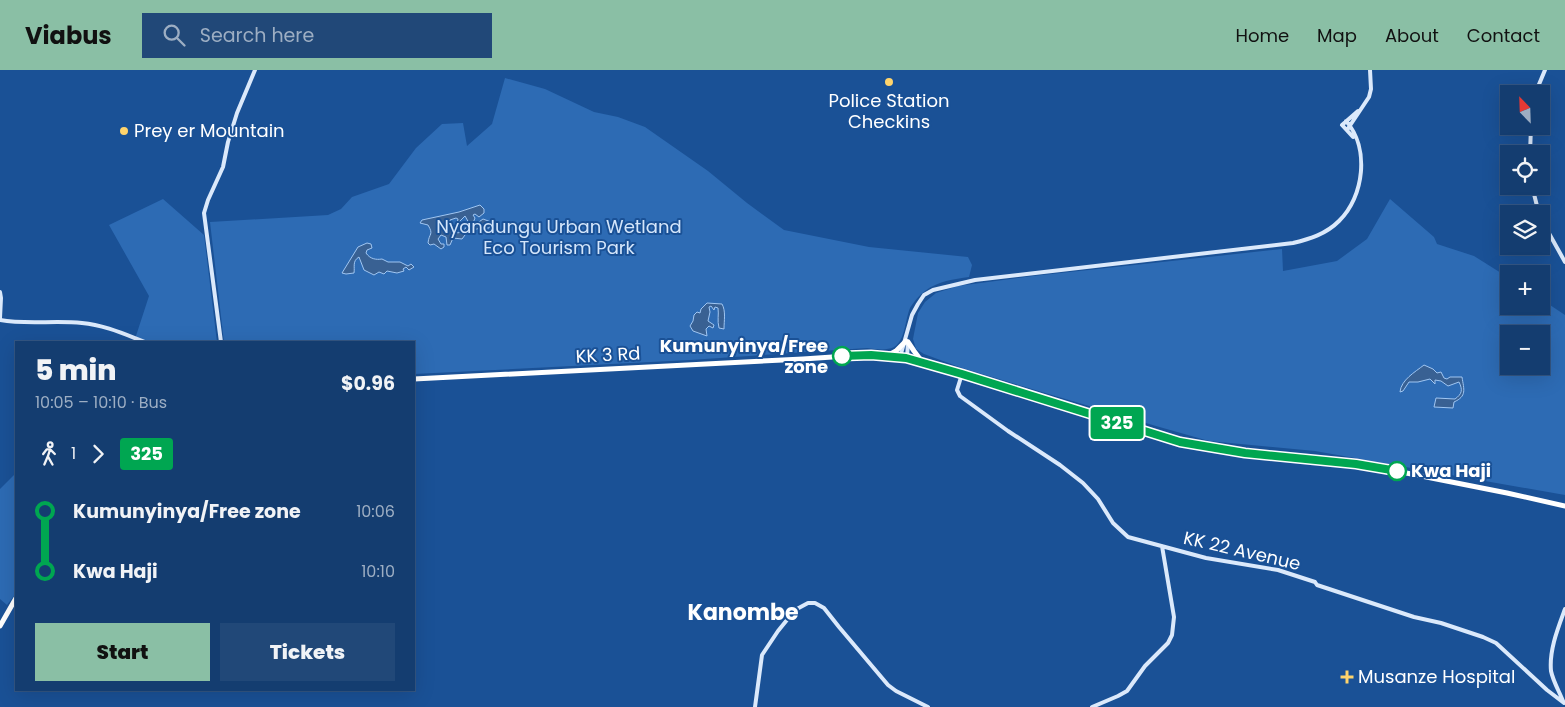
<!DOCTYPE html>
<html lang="en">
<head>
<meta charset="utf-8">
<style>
  :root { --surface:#143d70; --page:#214878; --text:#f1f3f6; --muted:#9daec3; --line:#335683; --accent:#8abfa5 }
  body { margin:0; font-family:Poppins,sans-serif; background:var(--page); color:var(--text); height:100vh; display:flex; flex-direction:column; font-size:19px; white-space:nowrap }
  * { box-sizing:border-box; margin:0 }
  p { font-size:16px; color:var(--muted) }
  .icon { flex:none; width:28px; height:28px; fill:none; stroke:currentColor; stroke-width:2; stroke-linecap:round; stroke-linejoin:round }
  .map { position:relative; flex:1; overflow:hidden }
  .details { position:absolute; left:15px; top:271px; width:400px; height:350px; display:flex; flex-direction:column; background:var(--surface); border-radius:0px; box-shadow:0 5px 20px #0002,0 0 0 1px var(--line) }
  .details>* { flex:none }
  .badge { padding:0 10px; border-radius:4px; font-size:18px; line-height:32px }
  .needle { width:32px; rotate:337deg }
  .fabs { position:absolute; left:1500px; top:15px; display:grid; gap:10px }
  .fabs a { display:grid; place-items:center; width:50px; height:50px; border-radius:0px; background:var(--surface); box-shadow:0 5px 20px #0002,0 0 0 1px var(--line); font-size:25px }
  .map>.badge { position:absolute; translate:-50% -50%; box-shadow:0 0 0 2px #fff }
  .legs { display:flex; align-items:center; gap:8px; height:55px; padding:0 20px; font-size:16px }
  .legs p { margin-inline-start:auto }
  .head { display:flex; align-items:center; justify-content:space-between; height:85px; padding:0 20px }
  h1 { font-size:28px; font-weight:800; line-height:38px }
  .primary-button { display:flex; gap:10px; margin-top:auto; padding:10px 20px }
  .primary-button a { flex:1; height:58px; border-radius:0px; background:var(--accent); color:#111; font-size:20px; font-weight:800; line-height:58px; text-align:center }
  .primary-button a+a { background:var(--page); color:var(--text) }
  ul { padding:0 20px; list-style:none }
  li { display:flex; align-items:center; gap:18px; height:60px; font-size:19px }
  li i { display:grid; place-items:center; width:8px; height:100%; margin:0 6px; background:currentColor }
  li i::after { content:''; width:12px; height:12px; margin:-6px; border:4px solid; border-radius:50%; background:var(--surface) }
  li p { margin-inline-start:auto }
  li:first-child i { background:linear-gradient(#0000 50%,currentColor 0) }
  li:last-child i { background:linear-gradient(currentColor 50%,#0000 0) }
  header { display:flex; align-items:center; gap:30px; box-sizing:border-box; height:70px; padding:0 25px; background:var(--accent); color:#111 }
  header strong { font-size:24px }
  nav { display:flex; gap:28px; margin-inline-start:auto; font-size:18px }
  .search { width:350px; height:45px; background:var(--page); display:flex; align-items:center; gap:12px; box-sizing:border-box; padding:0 18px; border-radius:0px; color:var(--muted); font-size:19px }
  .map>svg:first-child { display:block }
  .green { fill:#2d6bb4; fill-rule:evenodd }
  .water { fill:#396193; stroke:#a0c6f2; fill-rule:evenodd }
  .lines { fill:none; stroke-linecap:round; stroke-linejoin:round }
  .secondary { stroke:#dbe9fb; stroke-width:4 }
  .highway { stroke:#fff; stroke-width:5 }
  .line-1-casing { stroke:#fff; stroke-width:11 }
  .line-1 { stroke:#00a651; stroke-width:8 }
  .poi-dot { fill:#ffd46c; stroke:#1a5196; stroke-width:2 }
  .stop-1-dot { fill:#fff; stroke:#00a651; stroke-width:2.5 }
  .labels { text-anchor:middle; stroke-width:4; stroke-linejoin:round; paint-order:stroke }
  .poi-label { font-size:18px; fill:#fff; stroke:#1a5196; text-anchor:start }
  .park-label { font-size:18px; fill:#d4e6fb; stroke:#1a5196 }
  .stop-label { font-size:18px; font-weight:bold; fill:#fff; stroke:#1a5196; text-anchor:end }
  .street-label { font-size:18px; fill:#fff; stroke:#1a5196 }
  .district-label { font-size:22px; font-weight:bold; fill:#fff; stroke:#1a5196 }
</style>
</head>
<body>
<header>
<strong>Viabus</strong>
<div class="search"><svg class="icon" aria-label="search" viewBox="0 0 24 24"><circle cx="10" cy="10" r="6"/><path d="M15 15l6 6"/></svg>Search here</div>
<nav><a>Home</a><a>Map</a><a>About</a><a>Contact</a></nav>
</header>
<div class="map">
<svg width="1565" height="637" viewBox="0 0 1565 637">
  <rect width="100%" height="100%" fill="#1a5196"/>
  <path class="green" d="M505,8L545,19L594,42L618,47L645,57L708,101L747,133L784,160L869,177L968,187L972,195L969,207C954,209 938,211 925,221C920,224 913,233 910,238C905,250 905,271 894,277C886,281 876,279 867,278L690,290L414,304V272H224L210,152L328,145L341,139L352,127L389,114L416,78L442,54L463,53L467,76L492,54Z
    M163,129L204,165L217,272H134L149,226L109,155Z
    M1390,129L1434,167L1437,174L1474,186L1509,208V236H1541V229L1565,245V425L1315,381L1209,371L1156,356L962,298L924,284L916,279L913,269L918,243L925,232L936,223L958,216L1033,206L1282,179L1283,201L1337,191L1367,169ZM1509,264H1541V296H1509Z
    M16,403V523L7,535L0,529V419Z"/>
  <path class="water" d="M480,135L484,139V143L479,147L475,144L473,145L475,148L473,153L476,154L483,149L491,152L489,158H481L468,161L462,169L453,168L450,175H447L446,167L441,165L438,169L441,174H444V177L441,179L434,174L430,175L428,173C429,163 434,165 428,155L420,153L422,150L459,142ZM465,146L469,153L465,159L458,163L451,159L448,155L450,150L456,148L458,149L457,154Z
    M367,173L371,174L372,178L367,180L366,183C370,189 376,190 382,189L388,192H400L408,196L411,194L414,197L409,200L406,197L403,199L404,201L397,203L387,201L384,204L379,202L374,205L364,200L359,187C352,191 355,197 354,203L346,204L342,203L358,177Z
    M707,233L722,234C726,241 724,251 724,259L719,258C717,250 719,245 718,238L715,237L714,240L711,236L709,237L710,242L708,251L714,255L713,258L709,256L706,259L707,266L693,261L690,256L693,251L694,245L697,242L700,243L701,239Z
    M1424,295L1433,299L1437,303L1441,302L1444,308L1447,309L1450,307H1462C1464,320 1467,326 1454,332L1453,338L1434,337L1436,328L1455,329C1462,324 1463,320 1459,312L1448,316L1441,311L1435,310V314L1430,309L1418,312H1409L1403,321L1400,322C1401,310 1415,302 1424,295Z"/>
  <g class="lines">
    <path class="secondary" d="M1535,24L1545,0
      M1347,60L1369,27L1371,19L1370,0
      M1353,67L1342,55L1358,41
      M1530,84L1531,56
      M1532,116L1539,144
      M1541,149L1565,192
      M0,222L1,228L0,248
      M0,250C27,255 54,250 82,253C104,255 124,264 145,272
      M221,272L204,143L208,130L223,97L228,72L237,43L255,0
      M900,287L912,245L918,234L924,225L933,220L975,210L1293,173C1310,169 1326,164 1339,151C1364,127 1370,78 1346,51
      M907,288L908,272
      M962,304L957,320L960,326L1008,361L1060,395L1083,413L1098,429L1113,453L1128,467L1206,488L1278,500L1315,512L1317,515L1414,547L1441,553L1483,567L1496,573L1547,620L1564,633
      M1563,631C1559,621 1553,611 1551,601C1549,580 1558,558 1565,539
      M755,637L762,585L778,561L795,540L808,533H815L824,538L839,557L888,615L896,621L928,637
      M1092,637L1118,626L1127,621L1145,596L1168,573L1172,565L1174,547L1162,476"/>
    <path class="highway" d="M908,272L914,281L923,293
      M887,286L896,281L906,271
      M414,309L803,289L862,285L907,288L962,304L1180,371L1245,383L1317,390L1381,398L1507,423L1565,436
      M0,556L16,528"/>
  </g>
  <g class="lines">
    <defs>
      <path id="line-1" d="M842,286L871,285L906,288L962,304L1180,372L1245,383L1356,394L1397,401"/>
    </defs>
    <use href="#line-1" class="line-1-casing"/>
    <use href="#line-1" class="line-1"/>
  </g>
  <g class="poi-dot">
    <circle cx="889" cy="12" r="5"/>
    <circle cx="124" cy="61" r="5"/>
    <path d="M1344.5 599.5h5v5h5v5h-5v5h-5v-5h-5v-5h5z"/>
  </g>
  <g class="stop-1-dot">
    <circle cx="842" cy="286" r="9"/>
    <circle cx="1397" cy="401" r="9"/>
  </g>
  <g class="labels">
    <g class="poi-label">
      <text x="889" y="37" text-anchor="middle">Police Station<tspan x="889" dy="21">Checkins</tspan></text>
      <text x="134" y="67">Prey er Mountain</text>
      <text x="1358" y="613">Musanze Hospital</text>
    </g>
    <g class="park-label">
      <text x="559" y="163">Nyandungu Urban Wetland<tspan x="559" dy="21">Eco Tourism Park</tspan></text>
    </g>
    <g class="stop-label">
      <text x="828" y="282">Kumunyinya/Free<tspan x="828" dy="21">zone</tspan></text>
      <text x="1411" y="407" text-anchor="start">Kwa Haji</text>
    </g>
    <g class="street-label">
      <text transform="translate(608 285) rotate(-3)" y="6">KK 3 Rd</text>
      <text transform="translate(1242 481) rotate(13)" y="6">KK 22 Avenue</text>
    </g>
    <g class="district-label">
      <text x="743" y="550">Kanombe</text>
    </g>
  </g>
</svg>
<div class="fabs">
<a><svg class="needle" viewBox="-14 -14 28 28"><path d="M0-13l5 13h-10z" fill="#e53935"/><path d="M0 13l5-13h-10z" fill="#9daec3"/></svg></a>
<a><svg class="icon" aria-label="locate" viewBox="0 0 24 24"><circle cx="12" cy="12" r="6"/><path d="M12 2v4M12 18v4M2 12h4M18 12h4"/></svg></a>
<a><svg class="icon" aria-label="layers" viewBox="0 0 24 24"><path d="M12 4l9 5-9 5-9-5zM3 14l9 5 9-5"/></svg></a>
<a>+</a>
<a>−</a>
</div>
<b class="badge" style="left:1117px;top:353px;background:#00a651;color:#fff">325</b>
<section class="details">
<div class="head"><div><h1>5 min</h1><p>10:05 – 10:10 · Bus</p></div><b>$0.96</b></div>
<div class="legs"><svg class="icon" aria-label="walk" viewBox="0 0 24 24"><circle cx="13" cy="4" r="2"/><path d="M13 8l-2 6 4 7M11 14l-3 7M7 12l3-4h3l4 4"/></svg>1<svg class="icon" aria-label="forward" viewBox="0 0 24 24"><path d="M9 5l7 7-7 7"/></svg><b class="badge" style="background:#00a651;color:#fff">325</b></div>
<ul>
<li><i style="color:#00a651"></i><b>Kumunyinya/Free zone</b><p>10:06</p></li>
<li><i style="color:#00a651"></i><b>Kwa Haji</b><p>10:10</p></li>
</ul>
<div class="primary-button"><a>Start</a><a>Tickets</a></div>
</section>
</div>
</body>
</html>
